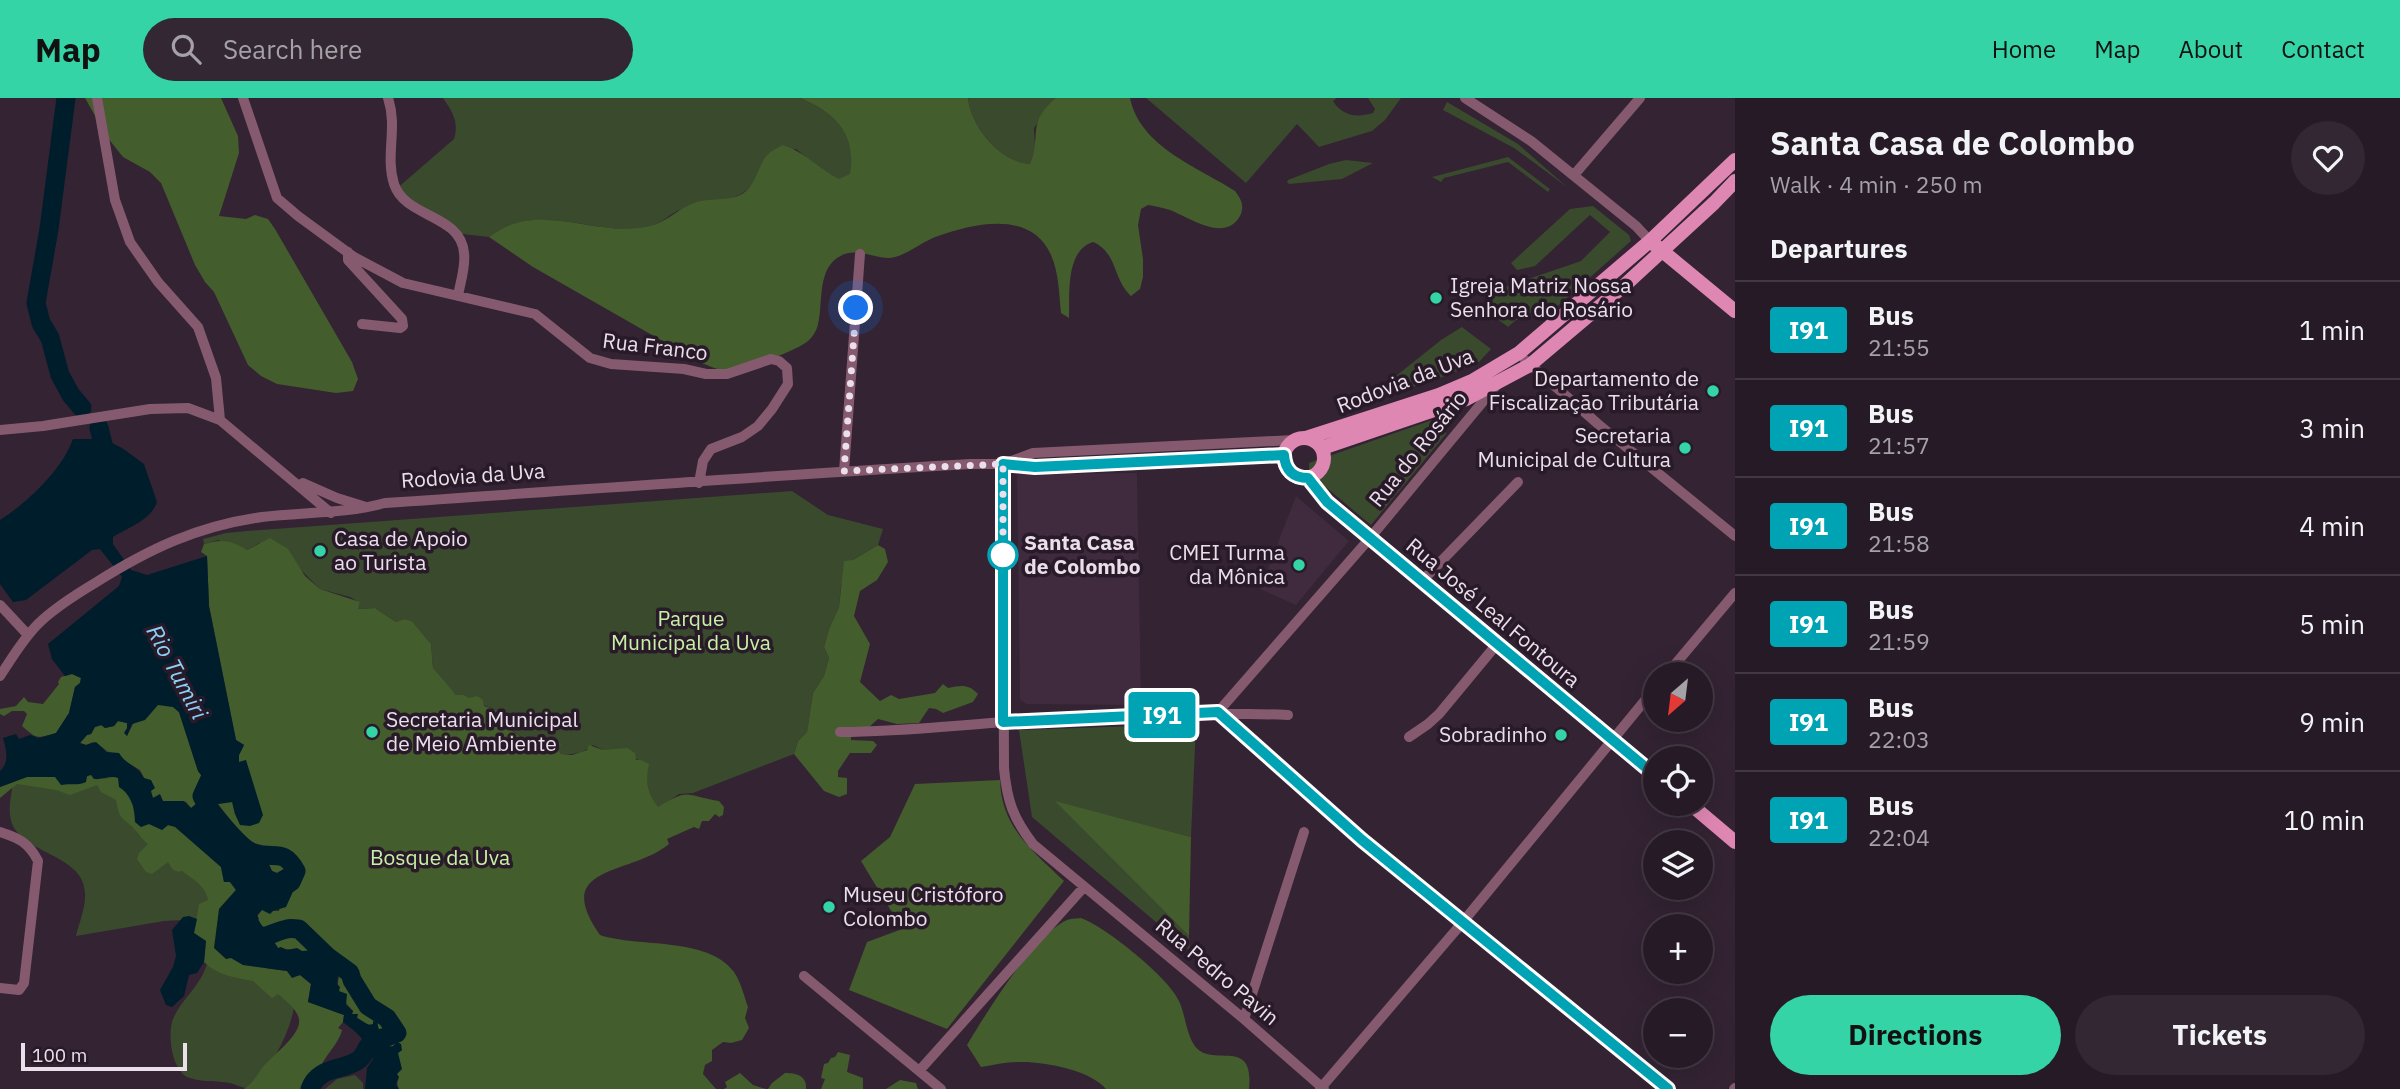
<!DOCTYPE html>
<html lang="en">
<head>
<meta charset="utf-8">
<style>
  :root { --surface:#261a26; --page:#322732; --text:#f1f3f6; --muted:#a4a1a7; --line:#423843; --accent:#35d4a7 }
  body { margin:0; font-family:"IBM Plex Sans",sans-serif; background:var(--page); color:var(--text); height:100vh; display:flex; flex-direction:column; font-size:26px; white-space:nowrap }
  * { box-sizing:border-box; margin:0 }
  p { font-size:23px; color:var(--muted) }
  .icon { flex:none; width:38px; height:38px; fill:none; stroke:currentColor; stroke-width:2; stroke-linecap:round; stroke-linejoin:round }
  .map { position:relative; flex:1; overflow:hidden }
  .details { display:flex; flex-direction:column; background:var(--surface); width:665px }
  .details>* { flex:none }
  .badge { padding:0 14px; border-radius:5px; font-size:24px; line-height:46px }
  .needle { width:46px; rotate:208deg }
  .controls { position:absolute; left:1643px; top:564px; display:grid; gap:14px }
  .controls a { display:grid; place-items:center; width:70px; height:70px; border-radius:50%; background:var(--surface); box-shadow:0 7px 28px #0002,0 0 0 2px var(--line); font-size:35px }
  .scale { position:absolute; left:21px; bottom:18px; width:166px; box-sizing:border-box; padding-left:7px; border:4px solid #eadfea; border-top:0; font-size:19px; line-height:24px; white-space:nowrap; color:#eadfea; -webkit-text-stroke:5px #291a29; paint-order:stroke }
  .you { position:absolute; width:35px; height:35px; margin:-18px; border:5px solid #fff; border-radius:50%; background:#1a73e8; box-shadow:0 0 0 10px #1a73e833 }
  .map>.badge { position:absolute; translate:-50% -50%; box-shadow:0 0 0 4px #fff }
  h2 { padding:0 35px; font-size:26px; line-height:63px }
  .round { display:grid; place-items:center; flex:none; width:74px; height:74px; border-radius:37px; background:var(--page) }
  .overview { display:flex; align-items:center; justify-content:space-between; height:119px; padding:0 35px }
  h1 { font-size:33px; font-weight:700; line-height:52px }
  .action { display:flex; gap:14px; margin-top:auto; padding:14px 35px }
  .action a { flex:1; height:80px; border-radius:42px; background:var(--accent); color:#111; font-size:28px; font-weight:700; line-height:80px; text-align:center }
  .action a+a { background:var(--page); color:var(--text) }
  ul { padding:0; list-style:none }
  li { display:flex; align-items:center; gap:21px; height:98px; padding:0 35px; border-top:2px solid var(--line) }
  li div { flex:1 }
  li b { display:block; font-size:26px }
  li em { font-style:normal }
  li .badge { min-width:77px; font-weight:700; text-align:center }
  header { display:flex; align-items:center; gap:42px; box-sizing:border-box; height:98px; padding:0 35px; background:var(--accent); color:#111 }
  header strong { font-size:33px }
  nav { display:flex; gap:38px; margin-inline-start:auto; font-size:24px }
  .search { width:490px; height:63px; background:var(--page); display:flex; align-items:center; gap:18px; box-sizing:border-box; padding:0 24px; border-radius:38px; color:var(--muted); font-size:26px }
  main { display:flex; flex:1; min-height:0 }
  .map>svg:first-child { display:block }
  .built { fill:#3f2a3e }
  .green { fill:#3a4a2d }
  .forest { fill:#445d2c }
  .water { fill:#001d2c }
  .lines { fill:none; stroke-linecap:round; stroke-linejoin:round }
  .river { stroke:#001d2c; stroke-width:19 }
  .minor { stroke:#855a6e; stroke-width:10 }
  .major { stroke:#df87b3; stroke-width:14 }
  .line-casing { stroke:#fff; stroke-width:16 }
  .line { stroke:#00a3b4; stroke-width:10 }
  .walk { stroke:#eadfea; stroke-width:7; stroke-dasharray:0 12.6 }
  .poi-dot { fill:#35d4a7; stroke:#291a29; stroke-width:2.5 }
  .stop-dot { fill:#fff; stroke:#00a3b4; stroke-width:3.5 }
  .labels { text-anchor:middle; stroke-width:7; stroke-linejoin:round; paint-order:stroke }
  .poi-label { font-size:21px; fill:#eadfea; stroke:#291a29; text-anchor:start }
  .street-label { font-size:21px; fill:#eadfea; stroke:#291a29 }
  .stop-label { font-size:21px; font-weight:bold; fill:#eadfea; stroke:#291a29; text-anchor:start }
  .park-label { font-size:21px; fill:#c7f1a4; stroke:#291a29 }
  .water-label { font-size:23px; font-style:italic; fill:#8ad1f6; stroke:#291a29 }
</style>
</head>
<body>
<header>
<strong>Map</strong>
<div class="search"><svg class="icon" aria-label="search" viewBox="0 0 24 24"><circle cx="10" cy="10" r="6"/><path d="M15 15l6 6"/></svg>Search here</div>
<nav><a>Home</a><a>Map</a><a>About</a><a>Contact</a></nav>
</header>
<main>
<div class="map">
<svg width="1735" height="991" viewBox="0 0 1735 991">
  <rect width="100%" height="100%" fill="#332333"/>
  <path class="built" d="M1137,375L1141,604L1123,607L1027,606L1020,602L1017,376Z
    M1296,398L1349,443L1296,507L1260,491Z"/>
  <path class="green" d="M443,0H800C834,14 857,36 851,76L840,82L826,75L796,51L768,56C763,66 759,76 753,85C739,106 706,103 684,110C665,117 661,130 635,131C586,133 533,105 489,139L453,135L395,92L454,41C459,25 453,14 443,0Z
    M968,0H1056L1034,30L1035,50L1030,66C1000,64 971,29 968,0Z
    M1146,0H1337L1333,3C1342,18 1357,20 1373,15L1375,11L1368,0H1401L1385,22L1372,33L1319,49L1297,26L1246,85Z
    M1447,4L1518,46L1567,89L1514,50L1443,12Z
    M1508,59L1550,91L1548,94L1508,64L1444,80L1441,84L1432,79Z
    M1346,62L1373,65L1342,81L1289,86L1287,84L1288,82L1329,66Z
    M1593,108L1629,137L1631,143L1551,214L1516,222L1508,229L1480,208L1502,190L1581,163L1610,134L1590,117L1535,168L1517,172L1511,165L1570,111Z
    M1462,229L1491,251L1479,264L1445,278L1377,301L1371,298L1441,242Z
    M1435,321L1446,325V336L1371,427L1309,375V365Z
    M792,393L828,417L883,431L878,447L853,462L841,488L839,509L829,531L824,549L829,560L824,578L813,595L807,634L798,643L794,656L693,695L679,696L658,710C647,695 645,684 648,666L614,652H603L593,647C583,655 573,657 561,656L558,651L541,648L535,649L504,626L502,614L456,597L443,584L433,570L431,546L412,523L404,521L396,524L375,510L357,511L360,505L350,499L320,491L300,471L259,445L247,452L218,442L204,446L203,441L226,435L247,433Z
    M1196,626L1191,739L1057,704L1189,838L1190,853L1032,719L1019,632Z
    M107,649L294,909C289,939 271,965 256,991C246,991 239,988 230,985C216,982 201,985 187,979C172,970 168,940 172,924C178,905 196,892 204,874C207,868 208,860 210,854L184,822L164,823L76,838C79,825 86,809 85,795C84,758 29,757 13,728C6,714 12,694 14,680Z
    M355,977L363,985V991H325L337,981Z"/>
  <path class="forest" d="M85,0H221L238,38L239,55L219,118L246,121L255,117L268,121L275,131L352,264L358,281L353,293L336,295L277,286L261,278L248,267L214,194L205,184L195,167L161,85L150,74L123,59L107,39Z
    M800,0H968C971,29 1000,64 1030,66C1042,36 1026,25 1056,0H1130C1140,49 1198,69 1235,93C1241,101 1245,108 1240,118C1225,145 1190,120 1170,112C1163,110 1156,108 1148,107L1141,111L1138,127L1143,161V179L1140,191L1131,198C1112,180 1118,155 1093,144C1065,153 1070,196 1069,220L1061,215C1059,196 1059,175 1051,157C1031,112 975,125 938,138C923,143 910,155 895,159C877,164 857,146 837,160C816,175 824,209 817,230C815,235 811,241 808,243C793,255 741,273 722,272C715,271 708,267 701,265L533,169L489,139C537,101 593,139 646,129C665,126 677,111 694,105C709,99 728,104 742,96C757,87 757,68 768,56C771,53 778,50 782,47C804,53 819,71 839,81L850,76C857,36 834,14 800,0Z
    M270,440L288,451L305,478L320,491L360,504L358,511L375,510L396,524L404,521L412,523L431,546L433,570L456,597H463L469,600L477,598L483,602L484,608L502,614L504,627L535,649L541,648L543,642C551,639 555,641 561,646L558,651L561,656L572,657L587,652L589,647L603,652L627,650L635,655L636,662H641L649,666C645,683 647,695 658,709C691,689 685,698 719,703L724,709L723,717L719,719L715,716L709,723H702L699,731L694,729L667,741L669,746C631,778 550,766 600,837C639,850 707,838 734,874C741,884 744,898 748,909L745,920L749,930L742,942L731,945L723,944L712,952V963L705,967L703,976L716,991H399C395,985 398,964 398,955L402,952C379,941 382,952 377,924H373V927L366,926L352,916L353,913C344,903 335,894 339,879L325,857L321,860L302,853L278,850C271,836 246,829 262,812L279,813L288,776L284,771L277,775L272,773L267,764L240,754L226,734L201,707L191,710L186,704L163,703L158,698L153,700L150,695L151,685L144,680L140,672L93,644L86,647L80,645L87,637L91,636L95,629L102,627L105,630L114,628L118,623L127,625V638L133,626L159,606L173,609L179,614L198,673L211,690L207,698L218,705L233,704L235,716L246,662L239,665V657L244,647L236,642L209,508L207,458L201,454L204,446C222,441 231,442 247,452Z
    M878,447L885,451L888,464L877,482L860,493L854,518L870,546L860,584L880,603L891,597L899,601L935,595L943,586L948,590C961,587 969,586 978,596L973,604L943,615L936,611L929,610L919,625L897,626L878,621L868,630L851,637V642L873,643L877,647L871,655H850L838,673V679L847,680V696L839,699L824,693L794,656L798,643L807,634L813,595L824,578L829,560L824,549L829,531L839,509L844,463L853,462Z
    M72,576L81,580L80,585L75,589L69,615L56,635C36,641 37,641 22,628L27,616L24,613H12L4,618L0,616V611L16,608L24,599L28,604L43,606L59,586L58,584L61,579Z
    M91,677L105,681L114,678L118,680L133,707L135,724L141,729L149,726L162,732L168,727L175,728L221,769L224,784H230L236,792L219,811L231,860L243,867L287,873L292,879L300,877L311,886L308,904L344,917L343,924L338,930L342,932C339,947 320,961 318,978L309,984L307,991H244C253,985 256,978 262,970C270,959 302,937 299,921C297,911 286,903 278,896L272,900L253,883C235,880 217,877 204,864L206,843L194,835L199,806L208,802C206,788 193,781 182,773C174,775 172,771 168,764L152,776L146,774L137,761L139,755L148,746C143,742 141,739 137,734C124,718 120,726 116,702L101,694L97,687L70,697L56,692L17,686L0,700V689L27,679H55L74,686Z
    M1000,682C1001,729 1032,752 1064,783L947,931L849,892L867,844L902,831L861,763L890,739L915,686Z
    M1055,703L1191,739L1189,838Z
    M1081,820C1106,829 1169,880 1179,903C1185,916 1186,933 1193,945C1209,974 1255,935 1249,991H1106C1091,972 1042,963 1019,964C1006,964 993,967 981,969L967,947C987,914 1032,840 1065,823C1070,820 1076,821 1081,820Z
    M838,954L850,957L847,974L863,980V991H821L825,981L821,980L824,966L828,965L831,960L835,959Z
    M740,975L753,987L766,991H724L727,989L725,984Z
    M785,975C797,975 807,978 806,991H768L772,985Z
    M900,982L916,985L918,991H886Z"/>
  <path class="water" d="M73,341H94L110,344L122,350L144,366L157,404C151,422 129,429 113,439V446L131,472L147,477L207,458L209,508L236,642L244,647L239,657V664L246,662L263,717L259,725L250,728L240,727L235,716L232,704L212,707L207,702L211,690L198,673L179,614L173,609L158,607L145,622L132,626L127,638L124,635L127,630V625L118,623L114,628L105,630L101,627L95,629L91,636L87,637L80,645L86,647L96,644L107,654L119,655C125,666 138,668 144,680L151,682L155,690L151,693L153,700L160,696L163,703H184L191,710L197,705L201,707L203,706L240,754C249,758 260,750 271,756L268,764L272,773L277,775L284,771L288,772V776L294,779L295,789L286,809L273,813L270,816L262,812L257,817L259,821L256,823L259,832L268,835L278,850L281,849L287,852L297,850L302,853L314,852L315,857L321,860L325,857L330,858L333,868L336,866L339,868L337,886L340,889L339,893L347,896L346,907L353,913L352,916H358L357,920L369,927L373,926V923L377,924L380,936L379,939L384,947L392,949L397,944L401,946L402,952L398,955L402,971L397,976L399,979L396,987L399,991H365L367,970L373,961C369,944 356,934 343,924L344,917L308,904L311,886L300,877L292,880L287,873L243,867L231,860L226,861L214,850L219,811L236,792L230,784H224L221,769L175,729L168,727L162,732L149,726L141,729L135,724C135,710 131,696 119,689L118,680C111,677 102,682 94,681L91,677L87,678L86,684C77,688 70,685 61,687L55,679H27L0,689V673C10,664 6,651 3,640L16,636L19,641L30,637L39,640L56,635L69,615L75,589L80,585L81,580L72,576L65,578L52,561L48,546L119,488L122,479L100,451L92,452L26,502L13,504L0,486V422C27,405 62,372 73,341Z
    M189,818L197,821L194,835L206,843L204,864L197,875L189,877L184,898L172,909L166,907L160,892L173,869L176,858L172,832L183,819Z"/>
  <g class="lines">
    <path class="river" d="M66,0L49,131L36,205L41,225L50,240L60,277L71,297L82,310
      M99,330L108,366
      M214,660L213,674L202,698C208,711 240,751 254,755C274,762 283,749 296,773L291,784L275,794
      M250,826C261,848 270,834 287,831C291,830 295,831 299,831L328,859L350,875L352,882L368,908L387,920L397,935C389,939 378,940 371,945C365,950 365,959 357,963C340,973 318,969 310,991"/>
    <path class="minor" d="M97,0L115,102L130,144L158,184L198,229L216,280L220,322
      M243,0L277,100L298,118L354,159L403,185L535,216L590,260L611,266L684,271L706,276H727L771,261L779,263L787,270L788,286L772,311L758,328L742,339L711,351L703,363L699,385
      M388,0C398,30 385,57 394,86C405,120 461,116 464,155C466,169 460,185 458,198
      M1465,0L1531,43L1636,128L1650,143
      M1574,77L1640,0
      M348,154V162L402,221L403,228L400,230L362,226
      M1525,262L1598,326L1735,438
      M0,332L43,328L150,311L188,310L220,322L331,415
      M1006,365L1033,355L1294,342
      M1003,366L1004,670C1007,703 1013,720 1033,746L1244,921L1324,991
      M844,373L860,156
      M303,385L337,400L366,409
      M1422,483L1518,384
      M0,507L28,537
      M1667,576L1735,495
      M0,578C12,560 23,541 38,526C54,510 75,497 95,485C149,451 197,428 262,419C304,414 344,416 385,405C580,392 775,377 970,366H1003L1035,369L1284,357
      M1218,614L1362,742L1668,991
      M1218,614L1370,440L1495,289
      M840,634C895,634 950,628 1005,624C1099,619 1194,613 1288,617
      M1409,639L1428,626L1439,616L1497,546
      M0,734C19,740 29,745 38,763L24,885L19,892L0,890
      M804,878L941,991
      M1244,921L1304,734
      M919,973L1084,789
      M1320,991L1462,825L1656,589
      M1734,991L1735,990"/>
    <path class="major" d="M1655,147L1735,213
      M1284 360a20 20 0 1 1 40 0a20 20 0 1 1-40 0Z
      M1306,340L1439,297L1472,283L1519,255L1650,143L1735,62
      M1322,350L1466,301L1530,267L1626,186L1714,105L1735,83
      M1308,380L1327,404L1656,678
      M1689,705L1735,744"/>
  </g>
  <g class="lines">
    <defs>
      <path id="line" d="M1656,678L1327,404L1308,380C1293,380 1285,372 1284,357L1035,369L1003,366V624L1218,614L1362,742L1668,991"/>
    </defs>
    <use href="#line" class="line-casing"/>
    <use href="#line" class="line"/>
    <path class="walk" d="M856,210L844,373L1003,366V457"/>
  </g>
  <g class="poi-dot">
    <circle cx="1436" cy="200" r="7"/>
    <circle cx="1713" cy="293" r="7"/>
    <circle cx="1685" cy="350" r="7"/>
    <circle cx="320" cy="453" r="7"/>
    <circle cx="1299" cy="467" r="7"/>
    <circle cx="372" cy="634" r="7"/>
    <circle cx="1561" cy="637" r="7"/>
    <circle cx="829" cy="809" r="7"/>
  </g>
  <circle class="stop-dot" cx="1003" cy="457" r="14"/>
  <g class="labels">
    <g class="poi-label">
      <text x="1450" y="195">Igreja Matriz Nossa<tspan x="1450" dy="24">Senhora do Rosário</tspan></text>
      <text x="1699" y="288" text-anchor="end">Departamento de<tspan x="1699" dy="24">Fiscalização Tributária</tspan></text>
      <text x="1671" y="345" text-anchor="end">Secretaria<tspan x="1671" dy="24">Municipal de Cultura</tspan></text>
      <text x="334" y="448">Casa de Apoio<tspan x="334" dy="24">ao Turista</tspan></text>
      <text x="1285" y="462" text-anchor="end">CMEI Turma<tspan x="1285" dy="24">da Mônica</tspan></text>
      <text x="386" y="629">Secretaria Municipal<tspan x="386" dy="24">de Meio Ambiente</tspan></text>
      <text x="1547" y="644" text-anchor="end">Sobradinho</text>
      <text x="843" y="804">Museu Cristóforo<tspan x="843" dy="24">Colombo</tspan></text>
    </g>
    <g class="street-label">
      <text transform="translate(655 249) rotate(7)" y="7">Rua Franco</text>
      <text transform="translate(1405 283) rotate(-21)" y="7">Rodovia da Uva</text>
      <text transform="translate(1418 351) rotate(-51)" y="7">Rua do Rosário</text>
      <text transform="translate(473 378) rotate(-4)" y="7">Rodovia da Uva</text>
      <text transform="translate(1493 515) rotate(40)" y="7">Rua José Leal Fontoura</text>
      <text transform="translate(1217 874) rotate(40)" y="7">Rua Pedro Pavin</text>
    </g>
    <g class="stop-label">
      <text x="1024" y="452">Santa Casa<tspan x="1024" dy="24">de Colombo</tspan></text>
    </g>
    <g class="park-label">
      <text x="691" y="528">Parque<tspan x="691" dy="24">Municipal da Uva</tspan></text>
      <text x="440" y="767">Bosque da Uva</text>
    </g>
    <g class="water-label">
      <text transform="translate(177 574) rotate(62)" y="8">Rio Tumiri</text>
    </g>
  </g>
</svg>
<div class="controls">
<a><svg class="needle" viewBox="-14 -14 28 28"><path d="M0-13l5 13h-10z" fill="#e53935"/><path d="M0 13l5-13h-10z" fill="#a4a1a7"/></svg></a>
<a><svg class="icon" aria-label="locate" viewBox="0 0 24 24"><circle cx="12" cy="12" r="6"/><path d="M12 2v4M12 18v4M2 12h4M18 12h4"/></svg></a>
<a><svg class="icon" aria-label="layers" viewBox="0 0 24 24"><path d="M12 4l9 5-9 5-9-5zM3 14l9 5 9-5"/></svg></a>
<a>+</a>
<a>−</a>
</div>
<div class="scale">100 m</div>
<div class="you" style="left:856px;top:210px"></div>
<b class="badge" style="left:1162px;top:617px;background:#00a3b4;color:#fff">I91</b>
</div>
<section class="details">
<div class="overview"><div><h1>Santa Casa de Colombo</h1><p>Walk · 4 min · 250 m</p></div><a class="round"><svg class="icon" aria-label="heart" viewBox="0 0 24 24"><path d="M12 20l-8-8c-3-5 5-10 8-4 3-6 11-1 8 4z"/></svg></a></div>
<h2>Departures</h2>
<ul>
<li><span class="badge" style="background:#00a3b4;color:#fff">I91</span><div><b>Bus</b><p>21:55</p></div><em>1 min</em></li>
<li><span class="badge" style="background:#00a3b4;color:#fff">I91</span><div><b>Bus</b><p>21:57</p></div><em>3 min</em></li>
<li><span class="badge" style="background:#00a3b4;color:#fff">I91</span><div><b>Bus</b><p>21:58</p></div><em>4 min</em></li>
<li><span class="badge" style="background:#00a3b4;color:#fff">I91</span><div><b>Bus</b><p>21:59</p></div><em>5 min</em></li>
<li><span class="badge" style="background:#00a3b4;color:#fff">I91</span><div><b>Bus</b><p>22:03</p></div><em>9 min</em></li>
<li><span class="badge" style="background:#00a3b4;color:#fff">I91</span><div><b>Bus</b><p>22:04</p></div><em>10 min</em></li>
</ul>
<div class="action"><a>Directions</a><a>Tickets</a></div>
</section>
</main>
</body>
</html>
